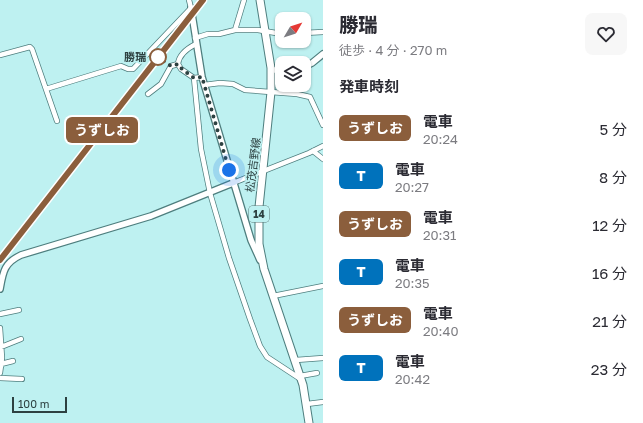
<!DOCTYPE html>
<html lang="ja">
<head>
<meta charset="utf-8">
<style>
  :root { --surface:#fff; --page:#f7f7f7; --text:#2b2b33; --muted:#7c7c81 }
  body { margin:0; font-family:"Golos Text","Noto Sans JP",sans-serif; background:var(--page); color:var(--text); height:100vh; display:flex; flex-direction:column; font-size:15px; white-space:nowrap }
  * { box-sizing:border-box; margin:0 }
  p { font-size:13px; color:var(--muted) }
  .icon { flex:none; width:22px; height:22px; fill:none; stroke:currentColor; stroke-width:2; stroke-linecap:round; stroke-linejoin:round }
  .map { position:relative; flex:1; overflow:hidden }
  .panel { display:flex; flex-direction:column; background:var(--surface); width:320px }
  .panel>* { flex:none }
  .badge { padding:0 8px; border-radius:6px; font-size:14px; line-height:26px }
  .needle { width:26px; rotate:51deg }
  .controls { position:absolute; left:275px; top:12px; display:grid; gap:8px }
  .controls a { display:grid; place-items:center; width:36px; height:36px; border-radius:8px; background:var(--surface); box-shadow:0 1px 3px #0004; font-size:20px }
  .scale { position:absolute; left:12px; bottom:10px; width:55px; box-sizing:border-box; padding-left:4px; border:2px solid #2d4141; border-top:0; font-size:11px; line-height:14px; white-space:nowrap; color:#2d4141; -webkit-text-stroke:3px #bef1f1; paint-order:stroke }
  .you { position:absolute; width:20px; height:20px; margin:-10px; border:3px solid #fff; border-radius:50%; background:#1a73e8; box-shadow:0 0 0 6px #1a73e833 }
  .map>.badge { position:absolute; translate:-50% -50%; box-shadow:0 0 0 2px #fff }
  h2 { padding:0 16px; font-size:15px; line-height:36px }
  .round { display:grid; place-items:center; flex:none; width:42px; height:42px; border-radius:8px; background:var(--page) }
  .headline { display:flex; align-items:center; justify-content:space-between; height:68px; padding:0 16px }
  h1 { font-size:19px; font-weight:800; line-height:30px }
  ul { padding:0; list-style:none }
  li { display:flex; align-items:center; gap:12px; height:48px; padding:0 16px }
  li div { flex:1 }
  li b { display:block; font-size:15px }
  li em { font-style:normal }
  li .badge { min-width:44px; font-weight:700; text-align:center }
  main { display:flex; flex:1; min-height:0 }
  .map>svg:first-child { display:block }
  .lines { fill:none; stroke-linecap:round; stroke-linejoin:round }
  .minor-casing { stroke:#4e7e7e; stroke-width:6 }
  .tertiary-casing { stroke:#4e7e7e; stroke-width:8 }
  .primary-casing { stroke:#4e7e7e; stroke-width:9 }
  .minor { stroke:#fff; stroke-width:4.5 }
  .tertiary { stroke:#fff; stroke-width:5.5 }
  .primary { stroke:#fff; stroke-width:7 }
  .rail-casing { stroke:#455e5e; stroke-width:2.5 }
  .rail { stroke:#bef1f1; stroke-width:1; stroke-dasharray:3; stroke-linecap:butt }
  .line-casing { stroke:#fff; stroke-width:9 }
  .line { stroke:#8b5e3c; stroke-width:6 }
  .walk { stroke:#2d4141; stroke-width:4; stroke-dasharray:0 7.2 }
  .stop-dot { fill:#fff; stroke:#8b5e3c; stroke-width:2 }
  .labels { text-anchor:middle; stroke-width:3.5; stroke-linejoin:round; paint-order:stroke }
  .shield { fill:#bef1f1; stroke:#587676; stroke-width:1 }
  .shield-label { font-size:10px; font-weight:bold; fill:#2d4141 }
  .stop-label { font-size:11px; font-weight:bold; fill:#2d4141; stroke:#bef1f1; text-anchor:end }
  .street-label { font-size:11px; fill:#2d4141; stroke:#bef1f1 }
</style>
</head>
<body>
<main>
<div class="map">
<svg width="323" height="423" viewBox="0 0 323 423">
  <rect width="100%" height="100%" fill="#bef1f1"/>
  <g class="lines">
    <defs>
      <path id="minor" d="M235,30L244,0
        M304,33L323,32
        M195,38L208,34H219L235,30H258L282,34
        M0,55L30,47L32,49L57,121
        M178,64L181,69L194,78L202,77
        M194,78L201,149L210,193L229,258L250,319L260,346L267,357L302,380
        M204,85L220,83L233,84L245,90L297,94L310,97L323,125
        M46,89L121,66L128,69H133L191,8L189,0
        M148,94L161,84L171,66L178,64C179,55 188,48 196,44
        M313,151L323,159
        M233,183L309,153L323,146
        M273,296L323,286
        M0,314L19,310
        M0,328L2,358L0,373
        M1,347L21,339
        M296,360L323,358
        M1,364L13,361
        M300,376L317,373
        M0,378L22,379
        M307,404L323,402"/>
      <path id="tertiary" d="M191,8L202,77L251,240L260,260
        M304,67L312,63L323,54
        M271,70H282
        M0,289C3,272 4,263 21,255L151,216L233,183"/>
      <path id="primary" d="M260,0L271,68V92L259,207V244L264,269L303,385L309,423"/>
    </defs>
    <use href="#minor" class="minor-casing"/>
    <use href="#tertiary" class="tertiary-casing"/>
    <use href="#primary" class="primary-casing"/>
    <use href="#minor" class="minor"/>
    <use href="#tertiary" class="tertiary"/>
    <use href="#primary" class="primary"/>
    <defs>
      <path id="rail" d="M0,260L203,0"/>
    </defs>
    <use href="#rail" class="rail-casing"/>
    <use href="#rail" class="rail"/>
  </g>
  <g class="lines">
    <defs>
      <path id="line" d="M0,260L203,0"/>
    </defs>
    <use href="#line" class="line-casing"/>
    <use href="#line" class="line"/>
    <path class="walk" d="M158,57L171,66L178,64L182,69L194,78L202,77L229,170"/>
  </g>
  <circle class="stop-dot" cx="158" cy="57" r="8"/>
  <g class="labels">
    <rect class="shield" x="249" y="206" width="20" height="16" rx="3"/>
    <g class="shield-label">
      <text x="259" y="218">14</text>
    </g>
    <g class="stop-label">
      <text x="146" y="61">勝瑞</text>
    </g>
    <g class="street-label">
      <text transform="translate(253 165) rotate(-83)" y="4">松茂吉野線</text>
    </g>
  </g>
</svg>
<div class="controls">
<a><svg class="needle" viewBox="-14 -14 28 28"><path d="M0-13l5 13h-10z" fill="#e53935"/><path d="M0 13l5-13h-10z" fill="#7c7c81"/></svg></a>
<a><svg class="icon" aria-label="layers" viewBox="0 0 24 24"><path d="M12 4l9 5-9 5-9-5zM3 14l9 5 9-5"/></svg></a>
</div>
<div class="scale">100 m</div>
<div class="you" style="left:229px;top:170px"></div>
<b class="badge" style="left:102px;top:130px;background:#8b5e3c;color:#fff">うずしお</b>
</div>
<section class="panel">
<div class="headline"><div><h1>勝瑞</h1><p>徒歩 · 4 分 · 270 m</p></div><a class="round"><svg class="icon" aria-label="heart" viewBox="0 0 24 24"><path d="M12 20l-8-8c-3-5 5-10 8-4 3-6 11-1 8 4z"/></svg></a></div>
<h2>発車時刻</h2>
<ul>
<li><span class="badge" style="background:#8b5e3c;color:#fff">うずしお</span><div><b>電車</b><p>20:24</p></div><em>5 分</em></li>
<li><span class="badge" style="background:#0072bc;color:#fff">T</span><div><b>電車</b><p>20:27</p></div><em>8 分</em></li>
<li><span class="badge" style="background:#8b5e3c;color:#fff">うずしお</span><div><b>電車</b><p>20:31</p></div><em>12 分</em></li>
<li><span class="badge" style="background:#0072bc;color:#fff">T</span><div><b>電車</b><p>20:35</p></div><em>16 分</em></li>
<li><span class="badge" style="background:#8b5e3c;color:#fff">うずしお</span><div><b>電車</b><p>20:40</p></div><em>21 分</em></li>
<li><span class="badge" style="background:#0072bc;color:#fff">T</span><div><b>電車</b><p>20:42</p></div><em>23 分</em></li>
</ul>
</section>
</main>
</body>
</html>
